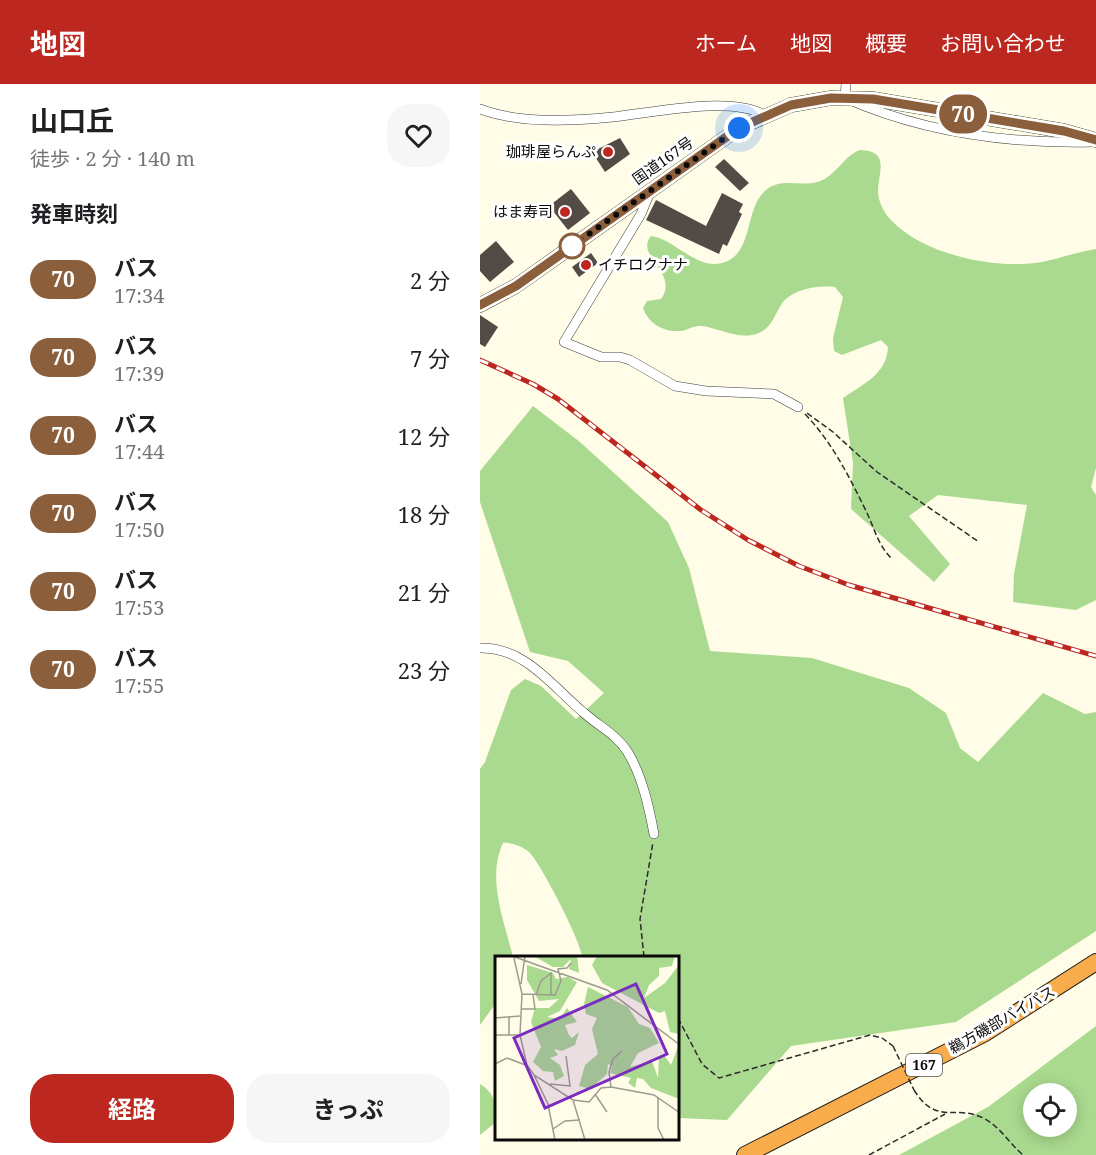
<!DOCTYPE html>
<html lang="ja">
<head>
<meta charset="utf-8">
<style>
  :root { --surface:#fff; --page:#f6f6f6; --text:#202124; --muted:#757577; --accent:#bc281f }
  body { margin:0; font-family:"Noto Serif","Noto Sans JP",serif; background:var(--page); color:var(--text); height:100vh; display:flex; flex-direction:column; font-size:22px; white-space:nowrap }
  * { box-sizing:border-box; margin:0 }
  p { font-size:20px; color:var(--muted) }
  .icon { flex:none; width:33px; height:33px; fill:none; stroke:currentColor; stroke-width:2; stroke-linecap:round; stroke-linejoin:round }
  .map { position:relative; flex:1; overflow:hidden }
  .side { display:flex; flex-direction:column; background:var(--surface); width:480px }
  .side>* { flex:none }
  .badge { padding:0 12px; border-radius:20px; font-size:21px; line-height:39px }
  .controls { position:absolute; left:543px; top:999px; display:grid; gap:12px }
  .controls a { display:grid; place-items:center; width:54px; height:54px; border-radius:50%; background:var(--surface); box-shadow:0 3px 15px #0003; font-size:30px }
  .you { position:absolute; width:30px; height:30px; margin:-15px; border:4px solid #fff; border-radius:50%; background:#1a73e8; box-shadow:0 0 0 9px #1a73e833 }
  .map>.badge { position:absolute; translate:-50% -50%; box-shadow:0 0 0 3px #fff }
  h2 { padding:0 30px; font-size:22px; line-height:54px }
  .round { display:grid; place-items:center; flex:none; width:63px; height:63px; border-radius:24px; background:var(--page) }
  .overview { display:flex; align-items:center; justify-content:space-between; height:102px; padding:0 30px }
  h1 { font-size:28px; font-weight:700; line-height:45px }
  .cta { display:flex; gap:12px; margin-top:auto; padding:12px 30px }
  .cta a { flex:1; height:69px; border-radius:24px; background:var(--accent); color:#fff; font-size:24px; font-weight:700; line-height:69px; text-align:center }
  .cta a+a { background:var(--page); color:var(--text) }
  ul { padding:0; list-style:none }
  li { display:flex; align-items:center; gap:18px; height:78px; padding:0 30px }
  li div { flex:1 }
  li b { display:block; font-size:22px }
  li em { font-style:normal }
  li .badge { min-width:66px; font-weight:700; text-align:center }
  header { display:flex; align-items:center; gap:36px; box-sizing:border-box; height:84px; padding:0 30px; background:var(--accent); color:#fff }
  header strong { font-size:28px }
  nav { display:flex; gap:33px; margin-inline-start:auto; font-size:21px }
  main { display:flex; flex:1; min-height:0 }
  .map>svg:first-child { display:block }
  .forest { fill:#aada8f; fill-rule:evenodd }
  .building { fill:#534c46 }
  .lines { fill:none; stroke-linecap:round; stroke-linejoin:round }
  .street-casing { stroke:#3d3d3d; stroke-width:10 }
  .secondary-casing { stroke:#2c2c2c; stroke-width:15 }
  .highway-casing { stroke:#1b1b1b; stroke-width:18 }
  .path { stroke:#2c2c2c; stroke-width:1.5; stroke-dasharray:6 3; stroke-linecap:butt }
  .street { stroke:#fff; stroke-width:9 }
  .secondary { stroke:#fffea2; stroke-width:14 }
  .highway { stroke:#f9ac4b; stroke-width:16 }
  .rail-casing { stroke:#bc281f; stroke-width:5 }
  .rail { stroke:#fff; stroke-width:3; stroke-dasharray:9; stroke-linecap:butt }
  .path-bridge { stroke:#2c2c2c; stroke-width:1.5; stroke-dasharray:6 3; stroke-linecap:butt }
  .line-casing { stroke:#fff; stroke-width:14 }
  .line { stroke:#8b5e3c; stroke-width:9 }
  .walk { stroke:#0a0a0a; stroke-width:6; stroke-dasharray:0 10.8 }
  .poi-dot { fill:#bc281f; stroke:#fff; stroke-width:2 }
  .stop-dot { fill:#fff; stroke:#8b5e3c; stroke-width:3 }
  .labels { text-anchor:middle; stroke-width:6; stroke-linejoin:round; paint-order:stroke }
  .shield { fill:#fff; stroke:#545454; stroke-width:1.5 }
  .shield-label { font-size:14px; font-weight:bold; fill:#0a0a0a }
  .poi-label { font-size:15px; fill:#0a0a0a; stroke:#fff; text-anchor:end }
  .street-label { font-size:15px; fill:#0a0a0a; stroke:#fff }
  .inset-road { fill:none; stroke:#9d9c8f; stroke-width:1.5 }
  .view { fill:#7b2cbf; fill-opacity:0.15; stroke:#7b2cbf; stroke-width:3 }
  .inset-edge { fill:none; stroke:#0a0a0a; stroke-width:3 }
</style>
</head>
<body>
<header>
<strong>地図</strong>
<nav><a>ホーム</a><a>地図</a><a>概要</a><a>お問い合わせ</a></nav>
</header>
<main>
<section class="side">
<div class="overview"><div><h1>山口丘</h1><p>徒歩 · 2 分 · 140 m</p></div><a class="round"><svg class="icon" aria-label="heart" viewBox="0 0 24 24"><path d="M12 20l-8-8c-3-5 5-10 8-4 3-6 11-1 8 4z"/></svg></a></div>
<h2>発車時刻</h2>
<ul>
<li><span class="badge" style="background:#8b5e3c;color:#fff">70</span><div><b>バス</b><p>17:34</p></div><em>2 分</em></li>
<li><span class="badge" style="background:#8b5e3c;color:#fff">70</span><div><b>バス</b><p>17:39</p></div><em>7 分</em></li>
<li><span class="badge" style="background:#8b5e3c;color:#fff">70</span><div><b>バス</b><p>17:44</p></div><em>12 分</em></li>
<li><span class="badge" style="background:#8b5e3c;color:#fff">70</span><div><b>バス</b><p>17:50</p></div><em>18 分</em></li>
<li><span class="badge" style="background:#8b5e3c;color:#fff">70</span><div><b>バス</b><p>17:53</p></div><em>21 分</em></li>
<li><span class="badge" style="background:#8b5e3c;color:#fff">70</span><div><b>バス</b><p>17:55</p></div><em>23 分</em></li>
</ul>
<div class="cta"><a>経路</a><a>きっぷ</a></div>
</section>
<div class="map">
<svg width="616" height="1071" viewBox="0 0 616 1071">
  <rect width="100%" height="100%" fill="#fffde7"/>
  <path class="forest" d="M380,66C411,67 398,89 398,107C398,117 404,129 411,136C443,171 517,186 562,178C580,174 598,168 616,165V384L611,403L616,411V516L596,526L533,518L534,490L547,421L458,411L429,432L470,480L454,498L371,425L373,379L363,314C383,300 407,290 408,263L401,256L362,271L354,267L353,254L363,213L355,203C338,201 311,205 301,221C294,232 292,243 279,249C258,257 241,244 221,242C213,241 207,247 199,247C183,248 168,239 163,224L167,217L181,215C200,189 154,172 171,152C195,155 216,186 242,179C274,171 264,125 285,107C300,93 319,103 337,98C356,93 363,72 380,66Z
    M53,322L100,358L188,438L209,484L230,567L332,574L429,604L466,629L480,664L498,678L563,609L605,630L616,628V847L476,938L311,962L247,1036L198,1034V873H102C102,859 60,778 49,768C42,762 31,758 23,759C7,793 23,834 32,869L31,873H16V919L0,941V685L5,678L31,606L45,595L61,602L96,635L124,609L88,577L50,568L0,418V387Z
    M616,942V1071H419L508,1023ZM554,1010H586V1042H554Z
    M0,1000C15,1009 17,1021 16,1038L0,1051Z"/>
  <path class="building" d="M140,54L150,70L125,88L112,68Z
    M244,75L269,99L260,107L235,83Z
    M91,105L110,129L88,146L69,122Z
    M242,109L263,120L259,128L262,130L247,162L243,160L239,170L166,136L176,116L226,142Z
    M16,157L34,178L10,198L0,187V171Z
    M111,169L118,179L99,193L92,183Z
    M0,231L18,243L5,263L0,260Z"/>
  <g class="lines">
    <defs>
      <path id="street" d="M366,0L365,14C442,48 529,60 613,58
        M0,25C40,40 91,37 133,33C171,29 251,11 284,31
        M170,108L161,130L84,258L121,273H140L150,276L195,302L226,307L294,310L318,323
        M0,564C45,563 72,602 103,628C118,642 135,649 147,667C162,691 169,723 174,750"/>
      <path id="secondary" d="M0,221L36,202L259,44L311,21L351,14L393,15L584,47L616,56"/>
      <path id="highway" d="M265,1071L505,949L616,878"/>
    </defs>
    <use href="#street" class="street-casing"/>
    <use href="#secondary" class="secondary-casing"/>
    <use href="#highway" class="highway-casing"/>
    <path class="path" d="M327,329L353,348L397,388L499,458
      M325,330C352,358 370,394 387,429C395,446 398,461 412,475
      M164,873L160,835L173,758
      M198,934L222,980L239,994L390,951L402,954L413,962
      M434,1006C457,1043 476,1019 505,1035C520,1043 530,1060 543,1071
      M389,1071L465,1030"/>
    <use href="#street" class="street"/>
    <use href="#secondary" class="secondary"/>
    <use href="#highway" class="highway"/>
    <defs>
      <path id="rail" d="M0,276L53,300L78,315L221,426L268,456L319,482L369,501L616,572"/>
    </defs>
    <use href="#rail" class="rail-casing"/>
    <use href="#rail" class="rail"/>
    <path class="path-bridge" d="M413,962L434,1006"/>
  </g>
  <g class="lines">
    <defs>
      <path id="line" d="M0,221L36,202L259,44L311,21L351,14L393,15L584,47L616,56"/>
    </defs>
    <use href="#line" class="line-casing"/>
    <use href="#line" class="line"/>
    <path class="walk" d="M92,162L259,44"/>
  </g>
  <g class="poi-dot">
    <circle cx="128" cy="68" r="6"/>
    <circle cx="85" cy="128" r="6"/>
    <circle cx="106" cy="181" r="6"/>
  </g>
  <circle class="stop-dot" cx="92" cy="162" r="12"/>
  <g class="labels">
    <rect class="shield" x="426" y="970" width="36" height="22" rx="4.5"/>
    <g class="shield-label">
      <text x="444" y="986">167</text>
    </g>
    <g class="poi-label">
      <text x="116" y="73">珈琲屋らんぷ</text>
      <text x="73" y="133">はま寿司</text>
      <text x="118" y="186" text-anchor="start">イチロクナナ</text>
    </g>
    <g class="street-label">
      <text transform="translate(183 77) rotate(-35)" y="5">国道167号</text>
      <text transform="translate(522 936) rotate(-30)" y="5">鵜方磯部バイパス</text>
    </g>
  </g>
  <g transform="translate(15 872)">
    <rect width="184" height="184" fill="#fffde7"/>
    <path d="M39,0H82L84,17L74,13L76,3L68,11H58ZM102,0H180L177,10L164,12V20L154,29L149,42L170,27L184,9V78L175,76L170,55L164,57L107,27L97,9ZM32,9L58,17L61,23L73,21L82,26L65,55L52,61L65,63L72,52L82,66L70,69L74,79L77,82L84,76L80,89L67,95L59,93L63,99L55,102L65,109L69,120L60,125L58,116L48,115L38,106L46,91L36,66L40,52H54L64,43L44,45L32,24ZM93,31L133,51L144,68L155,72L164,87L143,97L135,111L157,105L163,122L164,100L169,99L176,109L184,88V143L156,132L148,123L142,122L140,132L133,127L136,122L115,117L117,110L113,108L112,118L95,133L84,130L90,109L103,98L97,73L102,62L91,58L89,48Z" fill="#aada8f"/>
    <path class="inset-road" d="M17,0L112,34L185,89M19,2L27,38L25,79L32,109L39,119L78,144L90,184M26,28L30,0M27,38L60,39L66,25L63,13L72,12L76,7M41,39L46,25L56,17V39M26,53H40L38,39M14,60V79M0,62L25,60M0,79H25M0,108L12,102L33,110M39,119L53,148L60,184M55,128L75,130L71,100M116,131L114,116L118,103L127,95M100,138L112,156M163,142V172L169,184M78,144L94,146L106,132L116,131L159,139L185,157M58,173L70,165L85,164"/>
    <path class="view" d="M141,28L172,98L50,152L19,82Z"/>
    <rect width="184" height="184" class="inset-edge"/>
  </g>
</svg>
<div class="controls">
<a><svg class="icon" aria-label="locate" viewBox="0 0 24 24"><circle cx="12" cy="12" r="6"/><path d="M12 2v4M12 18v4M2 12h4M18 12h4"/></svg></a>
</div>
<div class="you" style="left:259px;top:44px"></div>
<b class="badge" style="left:483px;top:30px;background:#8b5e3c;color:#fff">70</b>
</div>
</main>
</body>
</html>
